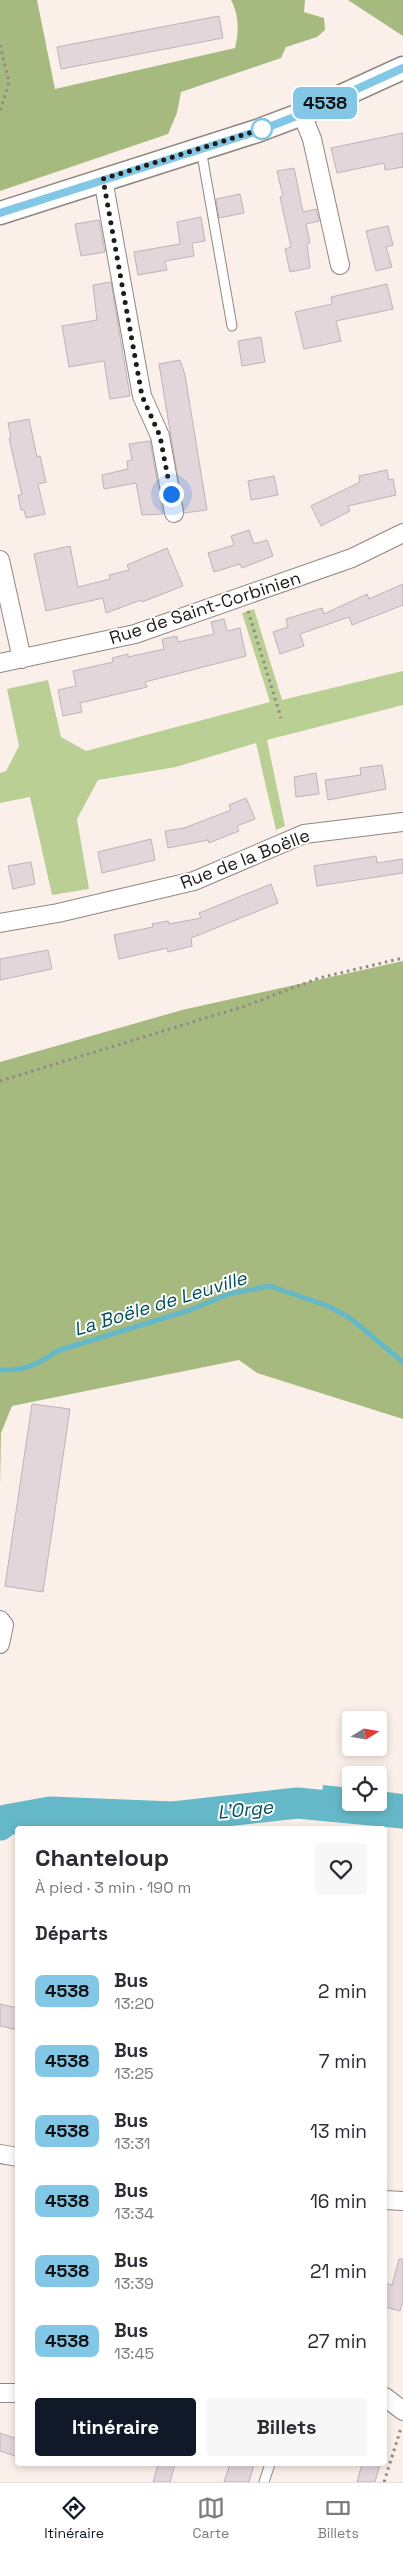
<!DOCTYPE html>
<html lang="fr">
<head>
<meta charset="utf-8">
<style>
  :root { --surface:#fff; --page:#f7f7f7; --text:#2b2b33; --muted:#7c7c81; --line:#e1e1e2; --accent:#111827 }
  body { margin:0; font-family:"Space Grotesk",sans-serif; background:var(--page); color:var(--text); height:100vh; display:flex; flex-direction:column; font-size:19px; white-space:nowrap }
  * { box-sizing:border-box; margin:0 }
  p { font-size:16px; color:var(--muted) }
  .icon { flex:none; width:28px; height:28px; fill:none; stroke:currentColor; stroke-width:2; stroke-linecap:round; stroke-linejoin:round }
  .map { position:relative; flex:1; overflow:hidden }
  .details { position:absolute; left:15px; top:1826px; width:372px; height:640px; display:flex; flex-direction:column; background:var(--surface); border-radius:5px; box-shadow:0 2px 8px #0003 }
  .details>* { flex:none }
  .badge { padding:0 10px; border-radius:8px; font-size:18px; line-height:32px }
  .needle { width:32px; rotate:79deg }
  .buttons { position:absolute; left:342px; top:1711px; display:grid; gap:10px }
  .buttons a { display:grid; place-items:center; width:45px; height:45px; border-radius:5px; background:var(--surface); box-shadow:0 2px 8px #0003; font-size:25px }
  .you { position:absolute; width:25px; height:25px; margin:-12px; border:4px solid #fff; border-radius:50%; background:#1a73e8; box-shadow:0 0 0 8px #1a73e833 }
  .map>.badge { position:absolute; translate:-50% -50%; box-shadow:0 0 0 2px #fff }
  h2 { padding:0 20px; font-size:19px; line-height:45px }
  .round { display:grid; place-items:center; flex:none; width:52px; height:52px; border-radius:5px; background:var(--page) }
  .headline { display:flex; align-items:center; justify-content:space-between; height:85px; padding:0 20px }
  h1 { font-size:24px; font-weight:800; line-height:38px }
  .button { display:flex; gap:10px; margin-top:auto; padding:10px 20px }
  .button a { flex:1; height:58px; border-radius:5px; background:var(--accent); color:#fff; font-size:20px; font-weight:800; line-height:58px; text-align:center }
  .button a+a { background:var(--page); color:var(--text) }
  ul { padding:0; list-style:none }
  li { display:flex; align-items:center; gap:15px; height:70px; padding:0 20px }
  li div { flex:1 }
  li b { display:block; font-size:19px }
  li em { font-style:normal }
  li .badge { min-width:55px; font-weight:700; text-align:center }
  .tabs { display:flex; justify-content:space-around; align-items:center; height:70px; border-top:1px solid var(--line); background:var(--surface); font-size:14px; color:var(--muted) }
  .tabs a { display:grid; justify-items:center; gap:2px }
  .tabs .selected { color:var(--accent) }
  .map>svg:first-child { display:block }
  .green { fill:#bacf94 }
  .forest { fill:#a6ba7f }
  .water { fill:#65b8c7 }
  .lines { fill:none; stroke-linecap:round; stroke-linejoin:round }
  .stream { stroke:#65b8c7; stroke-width:5 }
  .river { stroke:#65b8c7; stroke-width:31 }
  .building { fill:#e3d6db; stroke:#beb3b7 }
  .service-casing { stroke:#908780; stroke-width:11 }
  .minor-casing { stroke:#908780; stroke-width:20 }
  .tertiary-casing { stroke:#908780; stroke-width:25 }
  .path { stroke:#928a85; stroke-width:3; stroke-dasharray:2.5 4; stroke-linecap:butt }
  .service { stroke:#fff; stroke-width:9 }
  .minor { stroke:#fff; stroke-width:18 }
  .tertiary { stroke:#fff; stroke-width:22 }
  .line-casing { stroke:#fff; stroke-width:11 }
  .line { stroke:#82c8e6; stroke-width:8 }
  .walk { stroke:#1e1b18; stroke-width:5; stroke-dasharray:0 9 }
  .stop-dot { fill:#fff; stroke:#82c8e6; stroke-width:2.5 }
  .labels { text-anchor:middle; stroke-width:4; stroke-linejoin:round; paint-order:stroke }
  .street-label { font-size:18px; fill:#1e1b18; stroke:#fff }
  .water-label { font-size:19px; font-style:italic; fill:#02505b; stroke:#fff }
</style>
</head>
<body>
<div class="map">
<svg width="403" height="2482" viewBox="0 0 403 2482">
  <rect width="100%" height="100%" fill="#fbf0e9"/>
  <path class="green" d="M254,609L282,700L403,671V705L267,740L285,826L276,830L256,743L176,767L98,780L77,819L89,889L52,895L30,797L0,803V773L6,771L19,746L7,689L48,680L61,737L86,751L270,702L242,613Z"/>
  <path class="forest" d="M0,0H37L55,89L235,48C239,32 239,15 231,0H305L304,12L324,18L325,30L317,37L286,47L281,58L181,92L177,113L168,134L0,191Z
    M348,0H403V36Z
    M403,961V1419L257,1373L239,1360L12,1406L1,1433L0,1487V1062L182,1010Z"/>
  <path class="water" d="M323,1785L351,1788V1802H379V1791L403,1794V1824L321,1806Z"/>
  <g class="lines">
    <path class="stream" d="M0,1370C24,1371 38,1365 57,1351L190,1310L229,1294L270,1286L328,1306L350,1318L403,1362"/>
    <path class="river" d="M0,1825L6,1820L50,1812L173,1817L297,1803L403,1813"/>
  </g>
  <path class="building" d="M219,16L223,38L61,69L57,47Z
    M403,133V167L385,170L384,163L337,173L331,148Z
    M294,168L303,212L316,209L319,221L306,224L310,243L307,244L310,268L290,272L285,249L291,247L280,197L283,196L277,171Z
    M240,194L244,213L219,218L216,199Z
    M201,217L205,241L192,243L194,256L165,261L167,270L138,275L134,252L180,244L177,222Z
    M99,220L105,252L81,256L75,224Z
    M388,226L393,245L386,247L392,267L376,271L366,231Z
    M111,282L130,396L110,399L104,361L69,367L62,326L97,320L93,285Z
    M387,284L393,309L336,321L341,341L304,349L295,312L332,304L331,297Z
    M261,337L265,362L242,366L238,341Z
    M180,360L185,375L207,510L184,513L171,437L159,364Z
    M29,419L37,457L40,456L46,482L38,484L45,514L26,518L24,510H21L18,495H22L9,438H11L8,423Z
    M150,441L163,514L142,515L136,483L104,489L102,475L128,469L127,461L132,460L129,444Z
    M387,470L389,480L393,479L396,495L348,506L350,511L321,526L311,506L360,482L359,476Z
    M274,476L278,495L251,500L248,481Z
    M249,530L254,544L267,540L273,556L242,568L240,564L214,572L208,553L234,545L231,536Z
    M70,546L78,587L110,579L109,575L129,570L127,565L167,548L183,586L142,602L141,600L106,613L103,598L46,611L34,554Z
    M403,584V605L352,625L349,617L300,634L304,646L280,654L273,632L288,627L286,619L322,608L324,614L367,594L369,599Z
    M224,619L227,631L240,628L246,656L145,682L147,687L80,703L82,712L63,716L58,690L76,686L73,671L113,662L112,658L128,654V657L164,649L162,639L177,636L178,642L214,634L211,622Z
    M382,765L386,789L328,800L325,780L361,775L360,768Z
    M316,773L319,794L296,797L294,777Z
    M246,798L255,819L237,826L239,831L209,843L208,840L168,848L165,831L184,828L231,810L229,805Z
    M151,839L155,860L102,873L98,852Z
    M376,856L377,863L403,859V873L317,886L314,866Z
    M31,862L35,884L13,889L8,866Z
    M271,884L278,903L191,938L192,946L168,952L167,948L119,959L114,935L153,927L152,924L168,921L169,924L201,918L199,913Z
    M48,950L52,969L0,980V959Z
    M32,1404L70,1409L43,1592L5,1586Z
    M0,2004L18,2008V2030L0,2026Z
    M399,2259H403V2301L400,2311L385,2307V2283L392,2285Z
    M0,2433L18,2439V2457L0,2451Z
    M158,2464H175L170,2482H153Z
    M230,2464H254L249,2482H224Z
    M362,2464H380L375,2482H357Z"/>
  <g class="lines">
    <defs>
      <path id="service" d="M201,149L232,326
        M264,2482L270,2464"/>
      <path id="minor" d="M302,114L312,139L340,265
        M103,179L142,396L160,436L174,513
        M0,560L22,659
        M0,663L135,634L352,558L403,533
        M0,923L58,913L194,881L304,834L403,822
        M0,1620L4,1625L0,1644
        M0,2154L18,2157
        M385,2200L403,2201
        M0,2393H18
        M385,2397L403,2411"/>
      <path id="tertiary" d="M0,213L257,131L302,114L403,68"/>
    </defs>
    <use href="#service" class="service-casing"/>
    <use href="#minor" class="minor-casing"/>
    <use href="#tertiary" class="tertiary-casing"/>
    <path class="path" d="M0,45L9,82L0,111
      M248,611L281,718
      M0,1081L245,1006L319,978L403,958
      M384,2482L401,2428"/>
    <use href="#service" class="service"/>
    <use href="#minor" class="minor"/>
    <use href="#tertiary" class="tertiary"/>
  </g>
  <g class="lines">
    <defs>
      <path id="line" d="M0,213L258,131L302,114L403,68"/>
    </defs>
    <use href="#line" class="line-casing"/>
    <use href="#line" class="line"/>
    <path class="walk" d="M171,494L160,436L142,396L103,179L262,129"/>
  </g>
  <circle class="stop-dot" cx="262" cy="129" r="10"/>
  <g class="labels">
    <g class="street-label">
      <text transform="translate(205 608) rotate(-18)" y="6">Rue de Saint-Corbinien</text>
      <text transform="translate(245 859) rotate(-21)" y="6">Rue de la Boëlle</text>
    </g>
    <g class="water-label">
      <text transform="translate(160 1303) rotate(-17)" y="7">La Boële de Leuville</text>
      <text transform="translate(245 1809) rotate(-6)" y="7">L'Orge</text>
    </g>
  </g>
</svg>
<div class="buttons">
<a><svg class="needle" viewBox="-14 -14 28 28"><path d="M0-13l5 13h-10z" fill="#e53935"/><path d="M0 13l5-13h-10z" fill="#7c7c81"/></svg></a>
<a><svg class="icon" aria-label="locate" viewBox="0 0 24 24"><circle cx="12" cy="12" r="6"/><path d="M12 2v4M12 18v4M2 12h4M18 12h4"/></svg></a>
</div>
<div class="you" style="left:171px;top:494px"></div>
<b class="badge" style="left:325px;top:103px;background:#82c8e6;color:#111">4538</b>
<section class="details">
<div class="headline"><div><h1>Chanteloup</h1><p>À pied · 3 min · 190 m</p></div><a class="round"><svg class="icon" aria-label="heart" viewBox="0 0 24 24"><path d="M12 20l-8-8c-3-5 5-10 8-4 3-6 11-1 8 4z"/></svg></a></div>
<h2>Départs</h2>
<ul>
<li><span class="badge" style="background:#82c8e6;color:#111">4538</span><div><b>Bus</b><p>13:20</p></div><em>2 min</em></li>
<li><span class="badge" style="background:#82c8e6;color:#111">4538</span><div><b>Bus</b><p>13:25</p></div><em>7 min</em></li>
<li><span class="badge" style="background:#82c8e6;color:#111">4538</span><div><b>Bus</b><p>13:31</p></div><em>13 min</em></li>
<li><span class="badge" style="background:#82c8e6;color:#111">4538</span><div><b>Bus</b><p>13:34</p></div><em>16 min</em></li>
<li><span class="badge" style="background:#82c8e6;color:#111">4538</span><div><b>Bus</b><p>13:39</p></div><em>21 min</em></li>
<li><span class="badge" style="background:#82c8e6;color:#111">4538</span><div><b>Bus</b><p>13:45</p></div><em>27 min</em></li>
</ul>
<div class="button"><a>Itinéraire</a><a>Billets</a></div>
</section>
</div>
<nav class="tabs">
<a class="selected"><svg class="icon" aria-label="directions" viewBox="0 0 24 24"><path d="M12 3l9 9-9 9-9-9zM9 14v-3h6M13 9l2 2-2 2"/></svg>Itinéraire</a>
<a><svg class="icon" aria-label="map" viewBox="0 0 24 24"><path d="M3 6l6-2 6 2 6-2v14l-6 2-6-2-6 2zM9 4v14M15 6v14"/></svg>Carte</a>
<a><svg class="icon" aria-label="tickets" viewBox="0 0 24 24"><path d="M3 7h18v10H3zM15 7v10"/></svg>Billets</a>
</nav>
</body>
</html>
